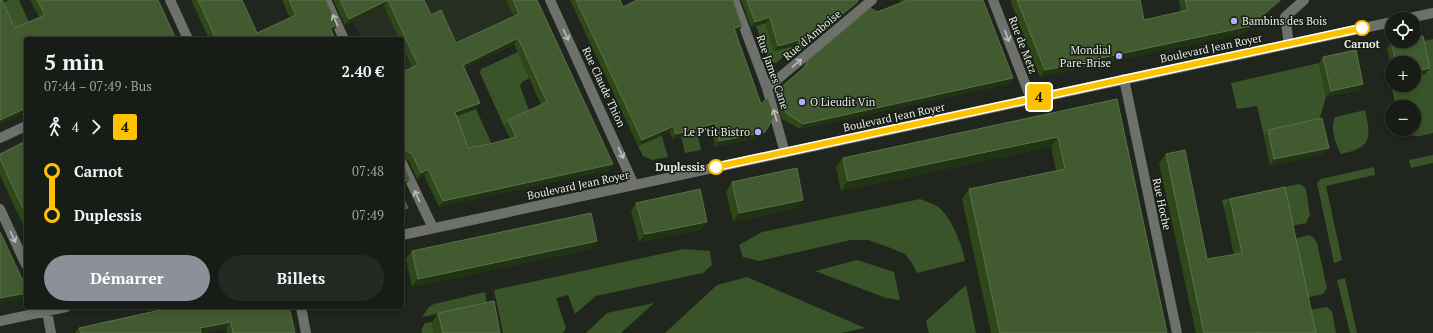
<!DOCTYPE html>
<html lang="fr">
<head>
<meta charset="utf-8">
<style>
  :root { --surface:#181c16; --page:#252923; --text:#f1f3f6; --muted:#9fa1a1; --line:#363a35; --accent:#8c9099 }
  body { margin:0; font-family:"PT Serif",serif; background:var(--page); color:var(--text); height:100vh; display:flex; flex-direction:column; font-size:15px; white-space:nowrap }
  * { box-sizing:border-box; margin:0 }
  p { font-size:13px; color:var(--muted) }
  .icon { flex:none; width:22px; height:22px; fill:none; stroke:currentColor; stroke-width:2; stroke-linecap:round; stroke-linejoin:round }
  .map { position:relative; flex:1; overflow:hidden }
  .details { position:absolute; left:24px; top:37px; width:380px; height:272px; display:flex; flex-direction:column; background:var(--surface); border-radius:4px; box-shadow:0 2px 6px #0003,0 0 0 1px var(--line) }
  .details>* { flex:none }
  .badge { padding:0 8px; border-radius:3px; font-size:14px; line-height:26px }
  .tools { position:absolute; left:1385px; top:12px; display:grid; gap:8px }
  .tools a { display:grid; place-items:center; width:36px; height:36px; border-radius:50%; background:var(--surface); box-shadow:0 2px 6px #0003,0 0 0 1px var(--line); font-size:20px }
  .map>.badge { position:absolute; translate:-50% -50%; box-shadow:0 0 0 2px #fff }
  .legs { display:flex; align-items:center; gap:6px; height:44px; padding:0 20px; font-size:13px }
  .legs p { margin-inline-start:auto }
  .overview { display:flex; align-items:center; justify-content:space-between; height:68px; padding:0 20px }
  h1 { font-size:22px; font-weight:700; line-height:30px }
  .action { display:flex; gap:8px; margin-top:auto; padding:8px 20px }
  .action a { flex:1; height:46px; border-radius:24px; background:var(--accent); color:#fff; font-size:16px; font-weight:700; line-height:46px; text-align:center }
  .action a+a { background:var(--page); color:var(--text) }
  ul { padding:0 20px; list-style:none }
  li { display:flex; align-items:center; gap:14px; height:44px; font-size:15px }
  li i { display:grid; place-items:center; width:6px; height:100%; margin:0 5px; background:currentColor }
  li i::after { content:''; width:10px; height:10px; margin:-5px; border:3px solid; border-radius:50%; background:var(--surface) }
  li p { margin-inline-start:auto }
  li:first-child i { background:linear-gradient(#0000 50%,currentColor 0) }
  li:last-child i { background:linear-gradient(currentColor 50%,#0000 0) }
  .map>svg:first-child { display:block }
  .built { fill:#262f21 }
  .green { fill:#395428 }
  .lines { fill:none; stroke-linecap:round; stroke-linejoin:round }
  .minor { stroke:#6d706b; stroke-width:10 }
  .wall { fill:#2e481a; fill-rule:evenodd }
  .shaded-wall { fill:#203312 }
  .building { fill:#425a30; stroke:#5b704c; fill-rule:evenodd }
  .oneway { stroke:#bcbfba }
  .line-1-casing { stroke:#fff; stroke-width:9 }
  .line-1 { stroke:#fdc300; stroke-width:6 }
  .poi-dot { fill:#b0aefa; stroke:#161c14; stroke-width:1.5 }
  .stop-1-dot { fill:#fff; stroke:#fdc300; stroke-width:2 }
  .labels { text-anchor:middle; stroke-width:3; stroke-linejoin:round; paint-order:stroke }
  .poi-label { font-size:11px; fill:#e6eae4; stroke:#161c14; text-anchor:start }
  .street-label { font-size:11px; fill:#e6eae4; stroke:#161c14 }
  .stop-label { font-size:11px; font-weight:bold; fill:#e6eae4; stroke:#161c14 }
</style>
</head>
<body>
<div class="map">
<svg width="1433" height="333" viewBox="0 0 1433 333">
  <rect width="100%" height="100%" fill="#20251d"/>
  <path class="built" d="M343,0H530L544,30L458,71L402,96V39H361Z"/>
  <path class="green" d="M9,0H19L33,31L15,40L0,4Z
    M766,23L774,51L795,46V47L776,63L769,61L756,26Z
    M1433,39V133C1422,136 1411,139 1403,129H1414V107H1396L1392,89L1394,85H1414L1419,42Z
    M518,52L530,78L522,82L520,86L529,110L532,109L533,112L504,126L480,73L481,69Z
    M1319,63L1326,97L1318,124L1264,136L1257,106L1237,109L1231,83Z
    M476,109L494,149L464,155L451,118Z
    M1365,110C1371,138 1373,147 1341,154C1335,143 1330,128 1335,117Z
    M696,128L701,150L685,153L680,132Z
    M661,133L668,157L652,160L643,156L638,146Z
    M1433,155V163L1411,168L1409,160Z
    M1374,167L1375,175L1326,186L1342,260L1334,263L1317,183L1321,179Z
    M1299,184L1302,185L1306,189L1310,215L1306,223L1285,227L1224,208L1222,200Z
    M920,199C925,201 932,203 937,206C951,216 962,244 965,261L917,273L912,263L905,254L888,247L868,240H851L759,261L743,257L739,245L762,232Z
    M1308,235L1313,237L1317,243L1327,288L1323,294L1300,299L1288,241Z
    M684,249L710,251L712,265L703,273L596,296L575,314L568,295L556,298L566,328L563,333H503L494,290Z
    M857,260L894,272L900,300L886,298L815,271Z
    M747,277L865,328L841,333H665L717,285Z
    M1345,278L1357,333H1350L1337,280Z
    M966,285L976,333H929L926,321Z
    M485,292L487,304L422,317L429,307L434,304Z
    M654,303L621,333H586L607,313Z
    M1327,307L1332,311L1336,333H1308L1303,311Z
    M432,322L434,333H422L421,330L425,323Z"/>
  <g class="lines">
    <path class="minor" d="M170,0L188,39
      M326,0L344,39
      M550,0L634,185
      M734,0L767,88L785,153
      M993,0L1031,99
      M1405,19L1433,13
      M1289,44L1285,17L1304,0
      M1124,79L1177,333
      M767,88L872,0
      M0,138L26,126
      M402,163L433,228
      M0,209L26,265
      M402,235L1392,22
      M46,307L51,333
      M301,307L306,333
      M0,321L66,307"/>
  </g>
  <path class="wall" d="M0,0H10L4,3L15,28L39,17L30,0H158L26,39V112L0,124Z
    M191,0H242L257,33L290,18L282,0H326L337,25L333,31L332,32L335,39H209Z
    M333,0H424L431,15L456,43L514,16L506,0H537L613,164L609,170L439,207L424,175L417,179L408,160L403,157H402V72L412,67L402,46V39H399L384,6L345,25ZM514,44L541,105L508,120L504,126L510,139L490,144L468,148L456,116L476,109L480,103L464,68Z
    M570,0H620L623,7L739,31L736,32L765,132L761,137L715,147L712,128L672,139L670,132L638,146Z
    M741,0H857L858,1L855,6L798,54L795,46L774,51L766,23L751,27Z
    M899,0H983L1013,78L1009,84L800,129L782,119L775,94L779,89L803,69L802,67L806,62L877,12L901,3Z
    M1010,0H1140L1144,20L1181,12L1179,1L1180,0H1283L1245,33L1040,77Z
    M1423,36L1430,68L1425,74L1414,77V63H1392V70L1387,49L1391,42L1398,41H1414V38Z
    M1323,57L1363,84L1359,90L1326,97L1319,63Z
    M1117,99L1167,333H991L962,199L969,189L1056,171L1051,147L841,191L836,167L843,158Z
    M1268,130L1329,148L1324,154L1270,166L1264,136Z
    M26,141V231L0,175V154Z
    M1166,154L1207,259L1234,255L1224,208L1230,199L1316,333H1196L1159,163Z
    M732,182L798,208L733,222L726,191Z
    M636,203L701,230L639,242L631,211Z
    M591,249L412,287L406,259L412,251Z
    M174,307L295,333H227L226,328L204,333H75L79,328Z
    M438,313L500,333H434L432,322Z"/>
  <path class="shaded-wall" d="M2,0H10L0,4Z
    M388,0L384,6L345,25L349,19Z
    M1280,0H1283L1245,33L1040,77L1045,70Z
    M1387,0H1395L1386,2Z
    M858,1L855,6L798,54L801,48Z
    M770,17L766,23L751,27L755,22Z
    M337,25L333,31L326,34L330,28Z
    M742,26L739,31L730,33L734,28Z
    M518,38L514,44L458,71L463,65Z
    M799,40L795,46L774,51L778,46Z
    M1430,68L1425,74L1414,77V72Z
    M1013,78L1009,84L800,129L803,124Z
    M1363,84L1359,90L1326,97L1331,91Z
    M480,103L476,109L451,118L455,112Z
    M26,108V112L0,124V120Z
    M716,123L712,128L672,139L676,134Z
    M674,126L670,132L638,146L642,140Z
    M765,132L761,137L715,147L719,141Z
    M1058,137L1051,147L841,191L848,181Z
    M1329,148L1324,154L1270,166L1274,159Z
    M404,151H407L403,157H402V152Z
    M613,164L609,170L439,207L443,201Z
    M428,169L424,175L417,179L421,173Z
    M410,179L405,185L402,187V183Z
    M803,200L798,208L733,222L739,213Z
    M408,208L404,214H402V209Z
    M707,222L701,230L639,242L645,234Z
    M597,241L591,249L412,287L418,279Z
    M26,293V296L24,299L0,303V298Z
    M322,307H334L321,310Z
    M231,322L226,328L204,333H196L200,328Z"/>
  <path class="building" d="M0,0H2L15,28L45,15L37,0H158L176,39H26V108L0,120Z
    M198,0H242L257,33L296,15L289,0H326L337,25L330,28L335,39H216Z
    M340,0H424L431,15L441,10L456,43L519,14L513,0H537L613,164L443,201L428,169L421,173L412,154L407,151H404L402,152V72L418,65L388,0L349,19ZM518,38L547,102L508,120L516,137L490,144L468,148L455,112L480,103L463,65Z
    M576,0H620L623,7L637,0H733L742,26L734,28L761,104L768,98L774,117L765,132L719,141L716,123L676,134L674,126L642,140Z
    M747,0H857L858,1L801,48L799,40L778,46L770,17L755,22Z
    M906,0H983L1013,78L803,124L786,113L779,89L807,65L806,62L870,8L877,12L906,1Z
    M1017,0H1140L1144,20L1188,10L1185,0H1280L1250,26L1045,70Z
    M1423,36L1430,68L1414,72V63H1396L1391,42L1398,41H1414V38Z
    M1356,50L1363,84L1331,91L1323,57Z
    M1117,99L1167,333H1000L969,189L1065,169L1058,137L848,181L843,158Z
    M1322,118L1329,148L1274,159L1268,130Z
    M26,141V215L0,159V154Z
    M1185,150L1207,259L1242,253L1230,199L1285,187L1316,333H1259V332L1255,333H1204L1166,154Z
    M402,163L410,179L402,183Z
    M797,168L803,200L739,213L732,182Z
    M700,189L707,222L645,234L636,203Z
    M402,195L408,208L402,209Z
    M591,213L597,241L418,279L412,251Z
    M0,232L26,287V293L0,298Z
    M494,301L500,333H443L438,313Z
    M174,307H289L295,333H233L231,322L200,328L201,333H81L79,328Z"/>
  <defs><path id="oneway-shaft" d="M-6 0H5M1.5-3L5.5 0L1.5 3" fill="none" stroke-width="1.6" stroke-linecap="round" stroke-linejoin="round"/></defs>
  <g class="oneway">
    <use href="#oneway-shaft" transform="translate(335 20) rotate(-115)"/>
    <use href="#oneway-shaft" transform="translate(566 35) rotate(65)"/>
    <use href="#oneway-shaft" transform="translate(1007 36) rotate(69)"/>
    <use href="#oneway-shaft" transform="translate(797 63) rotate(-40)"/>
    <use href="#oneway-shaft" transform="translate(775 115) rotate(-107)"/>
    <use href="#oneway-shaft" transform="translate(621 153) rotate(65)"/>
    <use href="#oneway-shaft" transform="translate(417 196) rotate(-115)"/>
    <use href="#oneway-shaft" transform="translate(13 237) rotate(65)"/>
  </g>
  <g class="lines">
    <defs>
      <path id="line-1" d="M716,167L1362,28"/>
    </defs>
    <use href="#line-1" class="line-1-casing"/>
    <use href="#line-1" class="line-1"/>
  </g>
  <g class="poi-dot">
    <circle cx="1234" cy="21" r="4"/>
    <circle cx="1119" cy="56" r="4"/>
    <circle cx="802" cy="102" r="4"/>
    <circle cx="758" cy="132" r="4"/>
  </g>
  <g class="stop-1-dot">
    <circle cx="1362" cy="28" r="7"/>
    <circle cx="716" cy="167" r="7"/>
  </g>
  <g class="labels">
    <g class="poi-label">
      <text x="1242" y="25">Bambins des Bois</text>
      <text x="1111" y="54" text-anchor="end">Mondial<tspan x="1111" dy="13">Pare-Brise</tspan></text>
      <text x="810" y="106">O Lieudit Vin</text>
      <text x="750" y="136" text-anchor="end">Le P'tit Bistro</text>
    </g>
    <g class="street-label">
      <text transform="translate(812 35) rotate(-40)" y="4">Rue d'Amboise</text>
      <text transform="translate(1023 45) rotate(69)" y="4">Rue de Metz</text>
      <text transform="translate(1211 48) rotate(-12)" y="4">Boulevard Jean Royer</text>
      <text transform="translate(773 72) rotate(71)" y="4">Rue James Cane</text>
      <text transform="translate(604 87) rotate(65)" y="4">Rue Claude Thion</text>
      <text transform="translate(894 117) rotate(-12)" y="4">Boulevard Jean Royer</text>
      <text transform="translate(578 185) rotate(-12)" y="4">Boulevard Jean Royer</text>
      <text transform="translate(1162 204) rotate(78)" y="4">Rue Hoche</text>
    </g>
    <g class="stop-label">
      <text x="1362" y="48">Carnot</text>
      <text x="705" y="171" text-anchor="end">Duplessis</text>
    </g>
  </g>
</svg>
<div class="tools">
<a><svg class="icon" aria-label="locate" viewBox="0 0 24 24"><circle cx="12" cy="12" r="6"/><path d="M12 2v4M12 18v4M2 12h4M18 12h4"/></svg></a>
<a>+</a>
<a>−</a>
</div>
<b class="badge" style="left:1039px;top:97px;background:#fdc300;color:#111">4</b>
<section class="details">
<div class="overview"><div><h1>5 min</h1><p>07:44 – 07:49 · Bus</p></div><b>2.40 €</b></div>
<div class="legs"><svg class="icon" aria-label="walk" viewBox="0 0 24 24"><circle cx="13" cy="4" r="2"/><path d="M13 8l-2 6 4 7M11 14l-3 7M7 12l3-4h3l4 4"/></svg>4<svg class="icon" aria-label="forward" viewBox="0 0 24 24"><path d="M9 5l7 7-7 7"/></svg><b class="badge" style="background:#fdc300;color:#111">4</b></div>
<ul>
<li><i style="color:#fdc300"></i><b>Carnot</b><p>07:48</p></li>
<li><i style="color:#fdc300"></i><b>Duplessis</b><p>07:49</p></li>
</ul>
<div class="action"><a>Démarrer</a><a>Billets</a></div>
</section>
</div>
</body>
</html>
